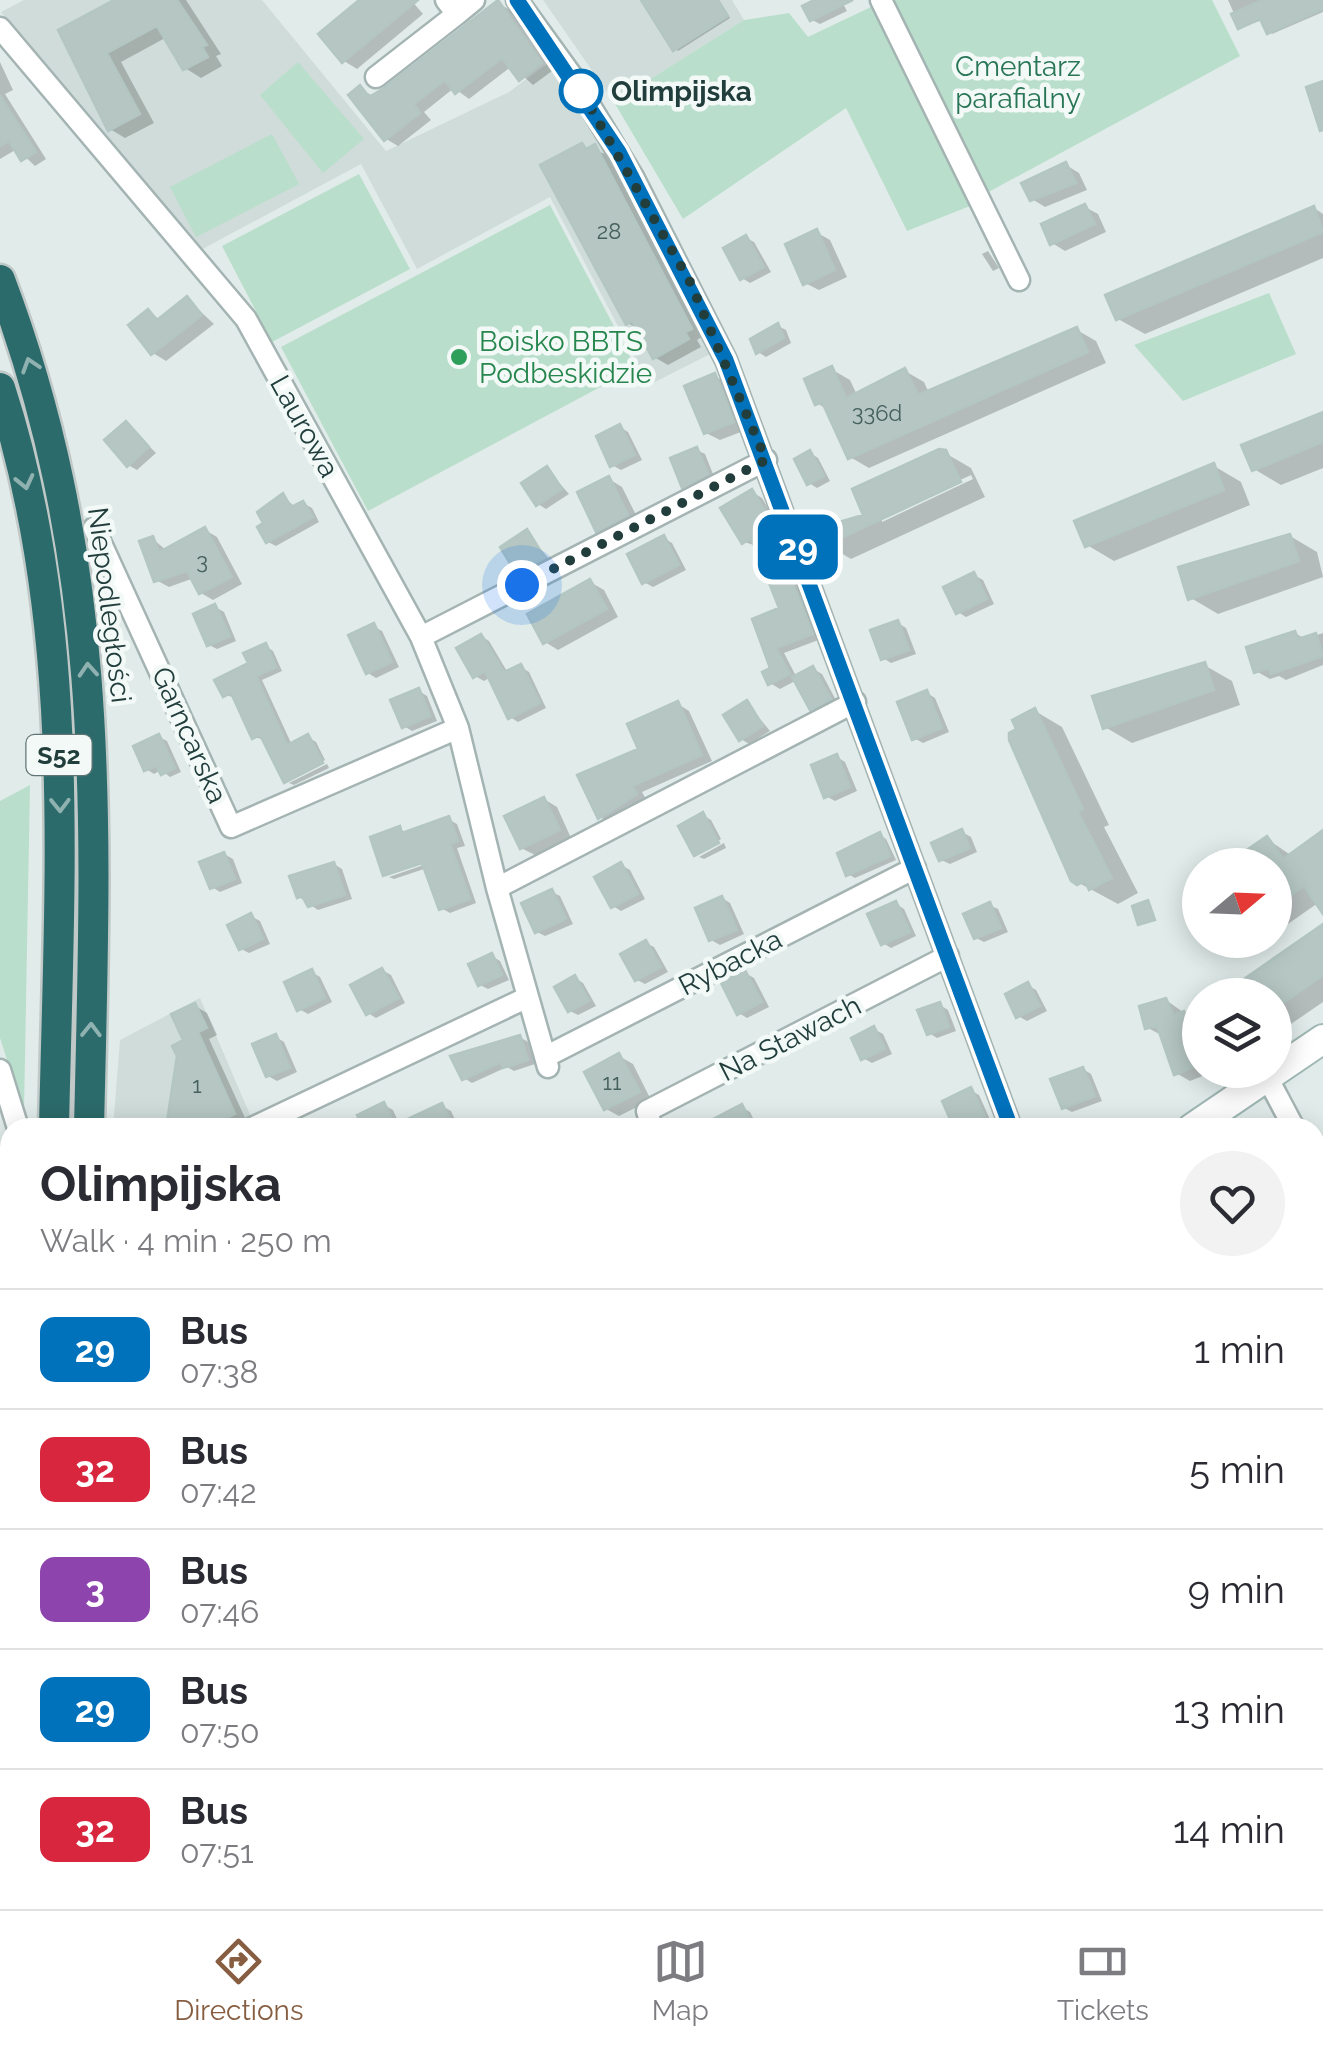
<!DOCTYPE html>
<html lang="en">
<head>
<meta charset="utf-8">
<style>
  :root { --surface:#fff; --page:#f2f2f3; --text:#2b2b33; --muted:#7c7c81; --line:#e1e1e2; --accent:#875e42 }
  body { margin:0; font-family:Raleway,sans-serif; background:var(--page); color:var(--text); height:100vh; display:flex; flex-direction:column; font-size:38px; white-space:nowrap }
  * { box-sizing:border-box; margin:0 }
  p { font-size:32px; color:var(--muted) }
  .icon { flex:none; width:55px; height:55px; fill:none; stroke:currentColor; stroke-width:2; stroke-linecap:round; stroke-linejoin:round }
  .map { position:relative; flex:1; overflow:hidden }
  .details { position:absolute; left:0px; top:1118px; width:1325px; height:792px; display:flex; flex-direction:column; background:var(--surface); border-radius:30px 30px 0 0; box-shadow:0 5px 25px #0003 }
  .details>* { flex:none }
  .badge { padding:0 20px; border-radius:15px; font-size:35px; line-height:65px }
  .needle { width:65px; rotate:71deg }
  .buttons { position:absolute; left:1182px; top:848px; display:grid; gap:20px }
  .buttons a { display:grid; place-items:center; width:110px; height:110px; border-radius:50%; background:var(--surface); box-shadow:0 5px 25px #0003; font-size:50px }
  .you { position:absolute; width:50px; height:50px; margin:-25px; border:8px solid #fff; border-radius:50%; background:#1a73e8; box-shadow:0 0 0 15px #1a73e833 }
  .map>.badge { position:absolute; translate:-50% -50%; box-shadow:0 0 0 5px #fff }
  .round { display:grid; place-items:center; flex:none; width:105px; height:105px; border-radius:52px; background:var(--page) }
  .headline { display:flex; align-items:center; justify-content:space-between; height:170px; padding:0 40px }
  h1 { font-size:48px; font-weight:700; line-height:75px }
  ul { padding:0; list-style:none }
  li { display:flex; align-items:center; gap:30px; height:120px; padding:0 40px; border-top:2px solid var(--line) }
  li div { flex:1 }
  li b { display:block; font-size:38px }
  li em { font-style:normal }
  li .badge { min-width:110px; font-weight:700; text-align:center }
  .dock { display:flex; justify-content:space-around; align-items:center; height:140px; border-top:2px solid var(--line); background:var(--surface); font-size:28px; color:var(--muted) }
  .dock a { display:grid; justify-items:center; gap:5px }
  .dock .on { color:var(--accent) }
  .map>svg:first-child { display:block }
  .built { fill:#cfdcd9 }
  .green { fill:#b9decb }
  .shadow { fill:#0003; fill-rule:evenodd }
  .building { fill:#b6c7c3; stroke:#b3c6c2; stroke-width:2.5 }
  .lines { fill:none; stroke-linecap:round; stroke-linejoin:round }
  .street-casing { stroke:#a4b4b2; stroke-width:25 }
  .secondary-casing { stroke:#9fb8b4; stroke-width:32 }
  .highway-casing { stroke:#c1c9c8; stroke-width:35 }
  .street { stroke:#fff; stroke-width:20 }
  .secondary { stroke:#fff; stroke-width:28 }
  .highway { stroke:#2c6b6b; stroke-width:30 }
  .oneway { stroke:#8fb2b1 }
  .line-casing { stroke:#fff; stroke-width:22 }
  .line { stroke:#0072bc; stroke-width:15 }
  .walk { stroke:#213e3c; stroke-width:10; stroke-dasharray:0 18 }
  .stop-dot { fill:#fff; stroke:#0072bc; stroke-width:5 }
  .leisure-dot { fill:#2e9e5b; stroke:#f2f9f7; stroke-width:4 }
  .labels { text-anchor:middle; stroke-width:9; stroke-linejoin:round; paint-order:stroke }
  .number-label { font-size:22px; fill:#46605e }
  .shield { fill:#f2f9f7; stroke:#607674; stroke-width:2.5 }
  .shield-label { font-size:25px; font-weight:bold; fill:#213e3c }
  .park-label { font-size:28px; fill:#297657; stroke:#f2f9f7 }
  .stop-label { font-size:28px; font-weight:bold; fill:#213e3c; stroke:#f2f9f7; text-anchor:start }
  .leisure-label { font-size:28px; fill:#27864d; stroke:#f2f9f7; text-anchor:start }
  .street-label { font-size:28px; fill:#213e3c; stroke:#f2f9f7 }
</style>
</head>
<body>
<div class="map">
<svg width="1323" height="1909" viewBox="0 0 1323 1909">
  <rect width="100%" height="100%" fill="#e1ecea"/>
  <path class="built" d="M24,0H262L386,151L509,92L548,63L598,136L683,285L712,353L649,385L550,197L417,269L361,164L197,252L1,12Z
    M543,0H732L744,20L614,102Z
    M200,998L251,1117L229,1127L113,1128L120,1040Z
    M10,1257L7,1368L0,1370V1261Z
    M0,1601L10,1620L13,1909H0Z
    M151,1900H286L292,1909H133Z"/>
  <path class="green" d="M887,0H1212L1240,56L983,195Z
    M873,6L975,204L907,231L846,108L683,219L614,102L744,20L789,13L808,37Z
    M298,62L364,139L323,173L260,95Z
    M272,134L299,184L196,237L170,187Z
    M359,174L410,269L272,342L222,246Z
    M550,205L636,368L368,511L281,347Z
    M1269,293L1296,354L1183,401L1134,345Z
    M30,785L24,1112L0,1038V801Z"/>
  <path class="shadow" d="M119,0H186L221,54L216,56L222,66L201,78L185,68L167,37L121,62L154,123L125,138L110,129L61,31Z
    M363,0H411L423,14L357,69L344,61Z
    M644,0H719L730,18L678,51Z
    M819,0H841L847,11L820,24L812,20Z
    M1228,0H1323V12L1272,34L1263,20L1240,27Z
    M498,3L510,10L552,71L533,85L512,66L469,99L454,88L424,112L431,120L398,146L386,139L360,88L374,97Z
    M0,62L13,90L5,94L46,159L35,166L17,149L0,159Z
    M582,146L608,155L703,336L697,340L701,347L668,365L654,357L640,330L628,323Z
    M1066,165L1079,173L1087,190L1045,207L1032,199Z
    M1085,207L1098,214L1106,232L1065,251L1052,243Z
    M1314,208L1323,214V258L1145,334L1118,319Z
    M816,232L830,240L847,277L819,290L805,283Z
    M746,238L754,242L771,272L750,283L742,278Z
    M988,251L999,268L993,271L982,254Z
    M187,299L214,324L166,361L153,353L148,312L161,320Z
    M778,326L786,330L791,343L766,357L758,352Z
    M1077,330L1096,341L1106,363L869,468L850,457L828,410L817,403L831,369L850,380L857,395L905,371L924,382L929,393Z
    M715,376L728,384L746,430L720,440L706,433Z
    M1323,415V468L1281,485L1254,469Z
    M127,424L156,453L137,470L128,465Z
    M620,427L628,432L642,460L621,470L612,465Z
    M697,450L705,454L715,479L692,491L684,486Z
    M810,453L818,458L830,481L817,488L809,483Z
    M945,453L971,468L985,497L851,559L826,544ZM971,475L973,479L882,522V516Z
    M1214,466L1241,482L1250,505L1114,561L1087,545Z
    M547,469L569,494L546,509L538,504Z
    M609,479L622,487L640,523L611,538L598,530Z
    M752,492L762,498L781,530L779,534L821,639L784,653L797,678L813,669L822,674L838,704L820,713L812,708L797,680L780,689L770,683L773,669L755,620L782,610L757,546L744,542Z
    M283,496L296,508L303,503L312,508L319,522L276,546L268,542Z
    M205,530L217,537L242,584L213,600L201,593L194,578L169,587L156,580L153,539L167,551Z
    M527,532L552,563L527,576L518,571Z
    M1290,536L1317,552L1323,577L1218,614L1191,598Z
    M664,538L672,543L686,570L653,587L644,582Z
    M974,575L983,580L994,604L966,617L958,612Z
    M590,582L604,590L618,617L558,650L545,642Z
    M215,607L224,612L236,641L217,649L209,645Z
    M898,623L906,628L916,654L891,663L883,658Z
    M373,626L382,631L399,667L376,678L368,673Z
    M1295,633L1305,639L1323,633V665L1286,680L1279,676L1270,679L1256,671Z
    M481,636L489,641L508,673L521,667L529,672L546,708L518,722L510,717L491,677L484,681L475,676Z
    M266,646L273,651L282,671L262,680L292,745L308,737L316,742L325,760L287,782L265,740L254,737L236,698L225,695Z
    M1204,665L1232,681L1240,705L1132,743L1105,727Z
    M419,691L427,696L437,721L412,731L404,726Z
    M927,693L935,698L949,732L923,743L914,738Z
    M747,703L770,731L749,744L741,739Z
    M678,704L689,711L712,761L642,792L647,801L611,824L600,817L642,750Z
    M1035,711L1062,727L1109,825L1104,827L1138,893L1118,904L1079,883Z
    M159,737L167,741L181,772L170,777L161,770L154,774L146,769Z
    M837,757L845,762L857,791L835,801L826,796Z
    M327,764L329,768L294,785L289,783Z
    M544,799L557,807L571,838L535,855L521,848Z
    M703,815L711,820L721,839L697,855Z
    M448,819L457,824L465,846L457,848L476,903L450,913L441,908L427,868L394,879L389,877L435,861L433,856L385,874L400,829L407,833Z
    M962,832L971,837L977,852L950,864L941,860Z
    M1323,833V910L1318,903L1275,933V865H1232L1267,839L1292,856Z
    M880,835L886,839L896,860L855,878L848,874Z
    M724,843L726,848L704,859L699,857Z
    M224,854L233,859L242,883L220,892L212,887Z
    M334,864L342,869L352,899L318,910L299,897Z
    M621,865L630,870L645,899L621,911L613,906Z
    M552,892L560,896L573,924L545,936L537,932Z
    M722,898L730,903L744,934L720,945L711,940Z
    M896,904L904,909L916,936L891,948L883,943Z
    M989,905L998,909L1008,932L984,942L976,938Z
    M251,916L260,921L270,944L249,953L241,949Z
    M1323,927V1002L1275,1035V995H1234Z
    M1234,940H1265L1251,950Z
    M646,943L654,947L668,972L645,984L637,980Z
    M492,956L500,961L509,980L488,989L480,985Z
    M382,970L391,975L405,1003L376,1018L368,1013Z
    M312,972L320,977L332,1002L308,1014L299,1009Z
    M745,973L754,978L769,1007L747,1018L739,1013Z
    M575,978L583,983L596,1006L578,1015L570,1011Z
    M1028,985L1036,990L1047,1011L1027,1021L1018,1016Z
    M1166,1000L1197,1022L1200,1070L1215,1071L1190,1081L1176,1073L1161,1035L1148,1028Z
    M940,1005L948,1010L956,1031L937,1038L929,1033Z
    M195,1006L207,1013L217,1035L209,1039L246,1120L231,1128H169Z
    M874,1029L883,1034L892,1054L872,1063L863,1058Z
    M276,1037L284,1042L297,1072L277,1081L268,1076Z
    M520,1037L528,1042L535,1064L514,1071L507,1067L472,1083L464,1078Z
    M619,1056L633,1064L651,1100L619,1116L606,1109Z
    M1083,1069L1091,1074L1102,1101L1072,1112L1064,1108Z
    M970,1090L979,1095L992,1124L957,1128L945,1102Z
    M384,1105L393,1110L401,1128H365Z
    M442,1106L451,1111L459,1128H424Z
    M742,1107L750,1112L758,1128H705Z
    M3,1207L10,1211V1251L0,1254Z
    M1315,1274L1323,1276V1315L1315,1318Z
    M1323,1355V1384L1315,1360Z
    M1315,1552L1323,1563V1644L1317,1647Z
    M1174,1900H1204L1181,1909Z
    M1216,1901L1217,1905L1194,1909Z"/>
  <path class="building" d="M114,0H177L207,45L202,47L208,57L183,70L157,26L107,53L140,114L108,131L58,30Z
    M359,0H418L342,63L318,34Z
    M498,0L542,63L519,81L502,58L455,94L445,80L414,104L420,113L384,141L348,95L360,85L369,97L384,88Z
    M641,0H718L728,16L673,51Z
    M814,0H853L810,21L802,6Z
    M1263,0H1323V9L1267,34L1260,19L1238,29L1231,14Z
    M1323,81V130L1320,131L1306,87Z
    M0,96L36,152L21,161L9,141L0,146Z
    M582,143L586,149L595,144L692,329L685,332L689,339L653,359L632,321L626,325L540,165Z
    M1066,162L1076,183L1030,201L1021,183Z
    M1085,204L1095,224L1050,245L1041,224Z
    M1314,206L1323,232L1116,320L1105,295Z
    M817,229L835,270L803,285L785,244Z
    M746,235L764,267L740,280L723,248Z
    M187,296L202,315L151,355L128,325L148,309L157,320Z
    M778,323L784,338L756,354L750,339Z
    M1077,327L1088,352L848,459L822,402L815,405L804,379L832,366L846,398L905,368L918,395Z
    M715,373L734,422L704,434L684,386Z
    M1323,412V442L1252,471L1241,445Z
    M126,421L149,447L127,467L104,440Z
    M620,424L635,455L610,467L596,436Z
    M697,447L708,474L682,488L670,458Z
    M939,449L946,450L961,482L824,546L818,528L863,515L852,489Z
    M810,450L824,476L807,485L794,459Z
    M1214,463L1224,490L1085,547L1074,521Z
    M547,466L562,489L536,506L521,483Z
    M609,476L628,515L596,532L577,492Z
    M752,489L772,523L770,528L813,634L776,648L790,674L768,685L762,672L770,668L752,619L779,608L751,538L742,544L720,508Z
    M283,493L291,507L303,501L313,517L266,543L257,527L263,523L257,512Z
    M205,527L232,577L199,594L187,571L154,582L139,541L153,536L159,552Z
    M527,529L545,558L516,573L500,547Z
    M1290,534L1299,561L1188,600L1178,567Z
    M664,535L679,565L642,584L627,554Z
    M974,572L987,599L956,614L943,587Z
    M590,579L607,609L543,644L527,614Z
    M215,604L230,636L207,646L193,614Z
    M898,620L909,650L881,660L870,630Z
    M374,623L392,662L366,674L348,635Z
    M1295,631L1298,639L1316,633L1323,656L1271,674L1269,668L1254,673L1246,647Z
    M481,634L504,672L521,664L540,703L508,719L485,671L473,678L456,648Z
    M266,643L276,667L256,676L287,745L308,734L323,763L284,783L260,735L252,739L231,693L223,697L214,680L248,663L243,653Z
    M1205,662L1214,690L1103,729L1092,696Z
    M813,666L831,699L810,710L792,677Z
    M419,688L430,716L402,728L390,700Z
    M927,690L942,728L912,740L897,702Z
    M747,700L763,726L739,741L723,715Z
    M678,701L702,755L632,786L637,794L598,819L577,775L638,749L627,724Z
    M1035,708L1083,809L1078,812L1112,878L1089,890L1085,881L1077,885L1071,881L1009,740V733L1016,729L1012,720Z
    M159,734L175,768L161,775L156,766L144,771L133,746Z
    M837,754L850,787L824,798L811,765Z
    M544,797L560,830L520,849L504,816Z
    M703,812L719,843L694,856L678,826Z
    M449,816L458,841L450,844L470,899L439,910L422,863L383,876L370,837L400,826L402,833Z
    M962,829L970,848L939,861L931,843Z
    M1323,830V914L1304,886L1275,906V865H1225L1267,836L1283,859Z
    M880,832L890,856L846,876L837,853Z
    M224,852L235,879L210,889L199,862Z
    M334,862L345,895L308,907L302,896L297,898L289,876Z
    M621,862L638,894L611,908L594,877Z
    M552,889L566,919L535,933L521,903Z
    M722,896L737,930L709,941L695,908Z
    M1148,900L1155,920L1138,925L1132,906Z
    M896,901L910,932L881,945L867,914Z
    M990,902L1001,928L974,939L963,914Z
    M251,913L263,939L239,950L227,925Z
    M1323,924V975L1275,1009V995H1221Z
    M646,940L661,967L635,981L620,954Z
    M492,953L502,975L478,986L468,964Z
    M382,968L399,998L366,1015L350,985Z
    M312,969L325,998L297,1011L284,982Z
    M745,970L762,1002L737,1015L721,983Z
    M575,975L589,1001L568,1012L554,987Z
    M1028,982L1040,1006L1016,1018L1005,994Z
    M1166,998L1173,1015L1184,1011L1200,1057V1065L1174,1075L1157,1026L1145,1029L1139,1006Z
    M940,1002L949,1027L927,1035L917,1010Z
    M195,1003L207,1028L198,1032L235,1114L206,1128H166L177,1056L172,1046L183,1040L171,1014Z
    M874,1026L885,1049L861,1060L851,1038Z
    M276,1034L290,1068L266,1077L252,1044Z
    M520,1035L528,1060L503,1068L501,1062L462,1080L450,1056Z
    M619,1053L640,1092L604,1110L584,1072Z
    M1083,1067L1095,1096L1062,1109L1050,1079Z
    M971,1087L986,1119L954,1128L942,1101Z
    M384,1102L395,1125L442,1103L454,1128H363L357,1115Z
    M742,1104L754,1128H696Z"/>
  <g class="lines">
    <defs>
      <path id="street" d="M446,0L457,14L474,0
        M517,0L572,76L633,177L726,360L1011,1128
        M881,0L1019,280
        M0,28L246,319L421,637L458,728L497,888L548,1067
        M376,77L457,14
        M94,528L231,827L458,728
        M421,637L766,460
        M497,888L855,702
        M545,1057L915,868
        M0,1070L18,1128
        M1267,1077L1294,1128
        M252,1128L526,998
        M652,1128L647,1111L948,956
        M1315,1189L1323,1213
        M0,1465L10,1462
        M1315,1505L1323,1529
        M573,1900L578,1909
        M774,1900L777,1909
        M919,1900L923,1909
        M1251,1900L1255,1909
        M838,1909L872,1900"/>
      <path id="secondary" d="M1192,1128L1323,1039
        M320,1900L327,1909"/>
      <path id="highway" d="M0,280C109,569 96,826 89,1128
        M0,388C78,628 59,880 54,1128
        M45,1900V1909
        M80,1900V1909"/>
    </defs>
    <use href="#street" class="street-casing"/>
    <use href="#secondary" class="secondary-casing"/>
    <use href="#highway" class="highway-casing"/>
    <use href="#street" class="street"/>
    <use href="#secondary" class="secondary"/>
    <use href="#highway" class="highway"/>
  </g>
  <defs><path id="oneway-chevron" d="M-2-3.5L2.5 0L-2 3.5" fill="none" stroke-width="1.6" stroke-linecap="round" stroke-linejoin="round" transform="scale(2.5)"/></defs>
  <g class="oneway">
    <use href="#oneway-chevron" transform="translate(30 365) rotate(-108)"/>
    <use href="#oneway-chevron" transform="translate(25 482) rotate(77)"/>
    <use href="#oneway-chevron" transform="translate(88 670) rotate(-94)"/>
    <use href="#oneway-chevron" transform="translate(60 805) rotate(89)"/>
    <use href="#oneway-chevron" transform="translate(91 1030) rotate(-89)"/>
  </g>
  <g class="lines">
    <defs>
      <path id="line" d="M517,0L619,152L726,360L1011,1128"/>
    </defs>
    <use href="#line" class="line-casing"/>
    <use href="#line" class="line"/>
    <path class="walk" d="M522,585L766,460L690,282L581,91"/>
  </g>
  <circle class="stop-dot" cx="581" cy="91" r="20"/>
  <circle class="leisure-dot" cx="459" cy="357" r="10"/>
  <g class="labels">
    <g class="number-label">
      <text x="609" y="239">28</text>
      <text x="877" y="421">336d</text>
      <text x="202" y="569">3</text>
      <text x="612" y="1090">11</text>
      <text x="197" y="1093">1</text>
    </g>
    <rect class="shield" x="26.5" y="735" width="65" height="40" rx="8"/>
    <g class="shield-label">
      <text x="59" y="764">S52</text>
    </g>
    <g class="park-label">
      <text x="1018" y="76">Cmentarz<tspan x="1018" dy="32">parafialny</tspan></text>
    </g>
    <g class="stop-label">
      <text x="611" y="101">Olimpijska</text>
    </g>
    <g class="leisure-label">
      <text x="479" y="351">Boisko BBTS<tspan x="479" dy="32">Podbeskidzie</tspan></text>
    </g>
    <g class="street-label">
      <text transform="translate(305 426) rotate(61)" y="10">Laurowa</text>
      <text transform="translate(110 605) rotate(83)" y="10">Niepodległości</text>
      <text transform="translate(190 735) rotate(66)" y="10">Garncarska</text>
      <text transform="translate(730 962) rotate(-27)" y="10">Rybacka</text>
      <text transform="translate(790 1038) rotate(-27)" y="10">Na Stawach</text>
    </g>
  </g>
</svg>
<div class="buttons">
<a><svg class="needle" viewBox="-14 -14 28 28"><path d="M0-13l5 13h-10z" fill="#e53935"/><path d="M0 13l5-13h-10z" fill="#7c7c81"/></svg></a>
<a><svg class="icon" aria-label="layers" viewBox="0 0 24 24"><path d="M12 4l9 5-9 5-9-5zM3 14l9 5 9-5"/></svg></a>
</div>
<div class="you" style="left:522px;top:585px"></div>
<b class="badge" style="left:798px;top:547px;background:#0072bc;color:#fff">29</b>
<section class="details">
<div class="headline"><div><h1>Olimpijska</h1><p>Walk · 4 min · 250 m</p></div><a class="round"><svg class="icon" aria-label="heart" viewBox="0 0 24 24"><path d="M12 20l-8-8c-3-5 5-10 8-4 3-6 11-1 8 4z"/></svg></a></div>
<ul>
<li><span class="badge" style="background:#0072bc;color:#fff">29</span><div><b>Bus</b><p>07:38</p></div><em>1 min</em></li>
<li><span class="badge" style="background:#d7263d;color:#fff">32</span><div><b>Bus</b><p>07:42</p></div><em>5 min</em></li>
<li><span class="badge" style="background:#8e44ad;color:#fff">3</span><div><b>Bus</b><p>07:46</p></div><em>9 min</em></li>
<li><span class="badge" style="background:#0072bc;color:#fff">29</span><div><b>Bus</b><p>07:50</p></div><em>13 min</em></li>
<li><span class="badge" style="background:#d7263d;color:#fff">32</span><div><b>Bus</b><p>07:51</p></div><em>14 min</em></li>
</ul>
</section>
</div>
<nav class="dock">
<a class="on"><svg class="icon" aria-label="directions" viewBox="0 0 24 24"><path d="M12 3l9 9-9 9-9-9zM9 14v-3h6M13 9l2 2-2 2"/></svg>Directions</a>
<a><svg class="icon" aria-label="map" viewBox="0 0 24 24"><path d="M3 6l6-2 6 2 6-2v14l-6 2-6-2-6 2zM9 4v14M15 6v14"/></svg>Map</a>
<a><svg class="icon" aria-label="tickets" viewBox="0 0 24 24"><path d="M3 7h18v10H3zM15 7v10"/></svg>Tickets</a>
</nav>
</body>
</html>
